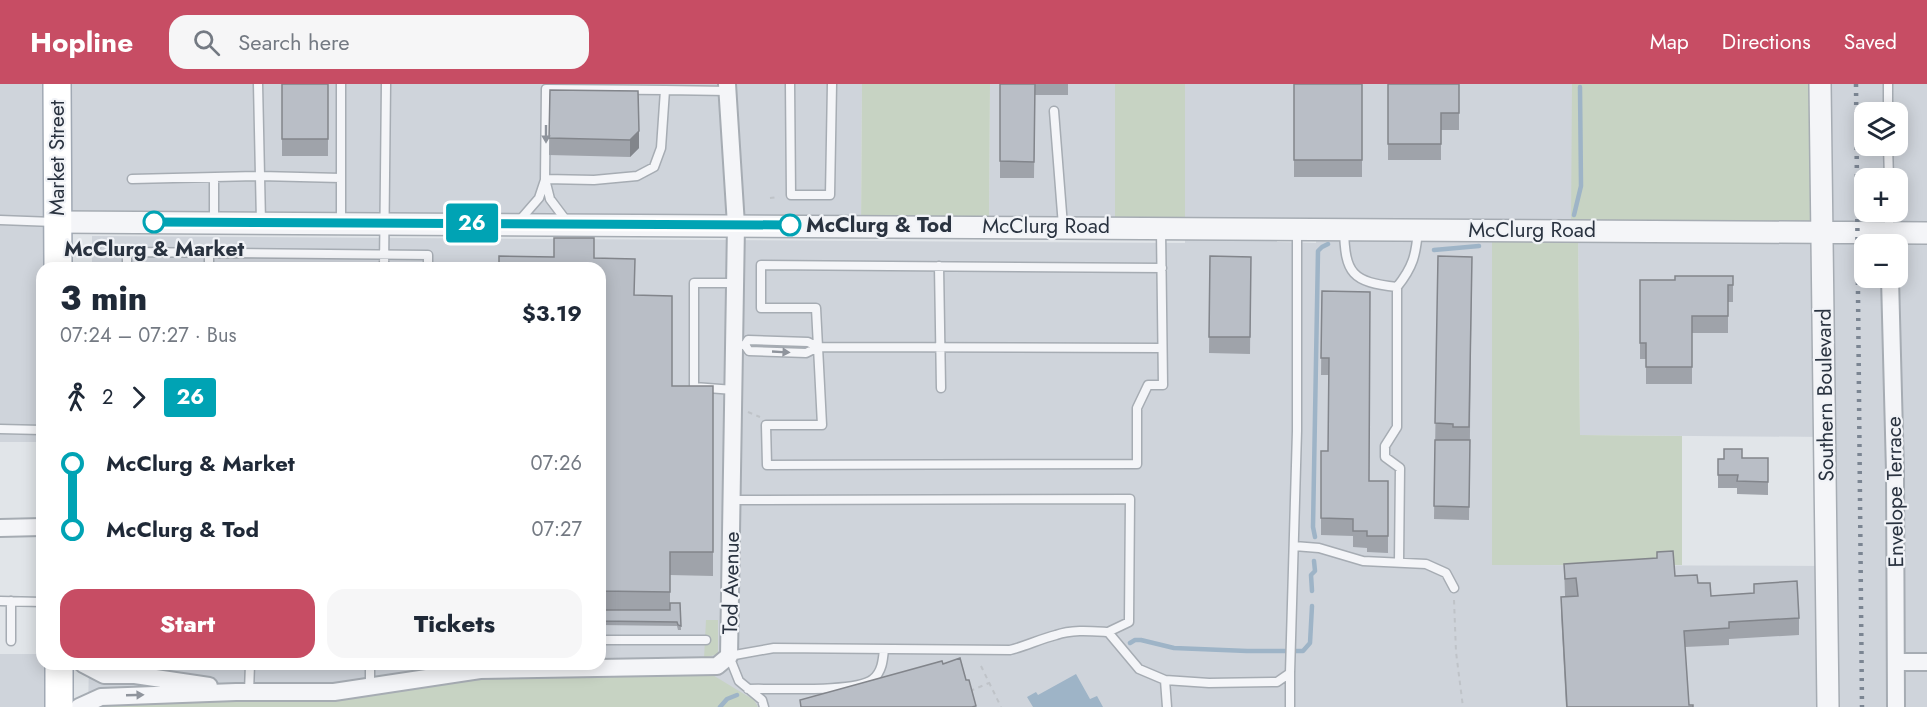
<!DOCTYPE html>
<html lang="en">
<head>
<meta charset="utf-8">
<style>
  :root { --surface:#fff; --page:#f6f6f7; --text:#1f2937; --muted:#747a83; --accent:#c74d64 }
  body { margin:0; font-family:Jost,sans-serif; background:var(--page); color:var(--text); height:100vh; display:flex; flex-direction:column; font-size:22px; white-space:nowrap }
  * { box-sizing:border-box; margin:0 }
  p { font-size:20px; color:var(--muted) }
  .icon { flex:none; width:33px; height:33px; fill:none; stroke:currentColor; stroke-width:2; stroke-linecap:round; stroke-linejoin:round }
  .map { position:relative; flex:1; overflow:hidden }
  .side { position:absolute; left:36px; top:178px; width:570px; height:408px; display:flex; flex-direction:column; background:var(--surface); border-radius:18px; box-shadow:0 3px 15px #0003 }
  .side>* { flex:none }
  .badge { padding:0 12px; border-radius:4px; font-size:21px; line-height:39px }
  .fabs { position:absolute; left:1854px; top:18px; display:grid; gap:12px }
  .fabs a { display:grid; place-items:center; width:54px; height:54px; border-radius:12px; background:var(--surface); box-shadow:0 3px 15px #0003; font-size:30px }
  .map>.badge { position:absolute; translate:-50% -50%; box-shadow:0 0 0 3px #fff }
  .legs { display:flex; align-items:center; gap:9px; height:66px; padding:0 24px; font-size:20px }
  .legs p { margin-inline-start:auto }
  .overview { display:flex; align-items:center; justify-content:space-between; height:102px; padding:0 24px }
  h1 { font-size:33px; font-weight:800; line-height:45px }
  .button { display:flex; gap:12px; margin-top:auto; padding:12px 24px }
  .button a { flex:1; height:69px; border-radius:18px; background:var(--accent); color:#fff; font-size:24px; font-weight:800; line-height:69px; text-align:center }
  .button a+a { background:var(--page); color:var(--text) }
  ul { padding:0 24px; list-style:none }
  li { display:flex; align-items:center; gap:21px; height:66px; font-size:22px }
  li i { display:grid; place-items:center; width:9px; height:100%; margin:0 8px; background:currentColor }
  li i::after { content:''; width:15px; height:15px; margin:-8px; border:4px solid; border-radius:50%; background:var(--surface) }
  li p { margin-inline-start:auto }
  li:first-child i { background:linear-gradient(#0000 50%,currentColor 0) }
  li:last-child i { background:linear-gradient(currentColor 50%,#0000 0) }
  header { display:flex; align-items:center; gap:36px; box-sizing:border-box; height:84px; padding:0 30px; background:var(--accent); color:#fff }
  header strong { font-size:28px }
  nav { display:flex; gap:33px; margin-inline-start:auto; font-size:21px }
  .search { width:420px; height:54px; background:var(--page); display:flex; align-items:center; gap:15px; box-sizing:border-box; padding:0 21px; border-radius:18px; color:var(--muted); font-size:22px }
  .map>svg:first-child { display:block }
  .built { fill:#cfd4db; fill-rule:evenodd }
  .green { fill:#c7d3c3 }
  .water { fill:#9eb4c7 }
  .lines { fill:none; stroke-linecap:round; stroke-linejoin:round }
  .stream { stroke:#9eb4c7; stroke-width:4.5 }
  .service-casing { stroke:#a6acb3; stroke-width:11 }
  .minor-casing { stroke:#a6acb3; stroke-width:20 }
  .tertiary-casing { stroke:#a6acb3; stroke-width:24 }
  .primary-casing { stroke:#a1a9b4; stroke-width:30 }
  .path { stroke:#bfc3c8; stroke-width:2; stroke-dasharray:4.5 4.5; stroke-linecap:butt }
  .service { stroke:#f4f5f8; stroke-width:8 }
  .minor { stroke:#f4f5f8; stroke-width:16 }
  .tertiary { stroke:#f4f5f8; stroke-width:21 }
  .primary { stroke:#fff; stroke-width:27 }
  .rail { stroke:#7b8592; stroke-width:4.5; stroke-dasharray:3 6; stroke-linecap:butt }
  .wall { fill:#9fa3aa }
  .shaded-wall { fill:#82858b }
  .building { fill:#b9bec6; stroke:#82858b; stroke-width:1.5 }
  .oneway { fill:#8f949c }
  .line-1-casing { stroke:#fff; stroke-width:14 }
  .line-1 { stroke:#00a3b4; stroke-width:9 }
  .stop-1-dot { fill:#fff; stroke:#00a3b4; stroke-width:3 }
  .labels { text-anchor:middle; stroke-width:4.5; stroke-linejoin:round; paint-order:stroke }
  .street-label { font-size:21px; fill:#2a3340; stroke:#f1f3f7 }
  .stop-label { font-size:21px; font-weight:bold; fill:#2a3340; stroke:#f1f3f7; text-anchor:start }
</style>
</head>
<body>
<header>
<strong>Hopline</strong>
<div class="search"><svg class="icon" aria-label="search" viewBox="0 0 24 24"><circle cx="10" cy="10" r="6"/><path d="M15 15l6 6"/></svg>Search here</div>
<nav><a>Map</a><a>Directions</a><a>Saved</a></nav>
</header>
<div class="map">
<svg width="1927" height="623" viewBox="0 0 1927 623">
  <rect width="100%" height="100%" fill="#e1e5e9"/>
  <path class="built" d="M0,0H862L861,141L58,138V184H42V358H0Z
    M990,0H1115V143L989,142Z
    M1185,0H1927V623H88L89,581L600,580V184H92V152L1185,159ZM1864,28H1898V62H1864ZM1864,94H1898V128H1864ZM1277,144H1317L1316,159L1277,158ZM1578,146L1580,351L1825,353L1827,482L1492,481ZM1864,160H1898V194H1864Z
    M0,570H42V580L59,581V623H0Z"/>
  <path class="green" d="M862,0H990L989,142L861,141Z
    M1115,0H1185V143H1115Z
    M1572,0H1820L1823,148L1578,146L1580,351L1682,352V481H1492V145L1571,146Z
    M706,536H718V570L704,574Z
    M711,590L754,616L758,623H80L104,617L429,600L517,591Z"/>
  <path class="water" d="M1076,590L1090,615L1097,612L1103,623H1033L1027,613L1036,608L1038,611Z"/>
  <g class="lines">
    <path class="stream" d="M1574,131L1581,102L1580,3
      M1434,166L1479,162
      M1315,453L1313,443L1318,167L1322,163L1328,160
      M1312,507L1311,491L1315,487L1314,477
      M1130,559L1135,556H1141L1174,564L1247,567H1303L1310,559L1312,522
      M720,623L727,615L737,611"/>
    <defs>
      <path id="service" d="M258,0L261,138
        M790,0L791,111H830L832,0
        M1888,0V28
        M1054,27L1063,142
        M1888,62L1889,94
        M214,94V138
        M132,95L260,92L341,94
        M545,95L594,96L637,92L654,83L661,64L665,6L728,7
        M1889,128V148
        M0,136L54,138
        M519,137L539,114L545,96
        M341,139V0
        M568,139L550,115L545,95L546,5L665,6
        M1344,145C1345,190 1352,198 1397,203V343L1385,362V373L1400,384L1399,478
        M1161,146L1163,301H1148L1137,324V380L767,381L766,341H822L816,224H761V181L1162,184
        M939,182L941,304
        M127,184V168L428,171V184
        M209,184V169
        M384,184L386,0
        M1397,203C1413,183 1416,171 1418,146
        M743,261H745L749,267L806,269L818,263
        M745,261L748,256L808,258L818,263L1162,264
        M734,306L694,303V199H735
        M0,345L42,346
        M732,416L1130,415L1129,538L1108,548
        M1294,462L1319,464L1363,477L1426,480L1446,489L1454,504
        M0,517L42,518
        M600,556H706
        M11,557V517
        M370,580V603
        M1290,589V623
        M1165,596L1167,623
        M748,605C774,604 856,609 873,595C882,588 883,576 884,565
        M249,608L250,580
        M764,623L762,616L739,597L729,572L774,564L1010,566C1026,562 1040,555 1056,551C1072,545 1092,547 1108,548L1139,585L1165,596L1209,599L1277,598L1290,589L1297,347V147"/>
      <path id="minor" d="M1890,194L1895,388L1896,623
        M0,444L42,443
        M1896,578H1927
        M83,580L104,591H135L209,602
        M79,623L101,613L236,608H334L480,586L717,582L729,572L736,141L727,0"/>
      <path id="tertiary" d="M1820,0L1828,623
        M57,138L1927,149"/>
      <path id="primary" d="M57,0L58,184
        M59,580V623"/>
    </defs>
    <use href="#service" class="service-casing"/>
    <use href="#minor" class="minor-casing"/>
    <use href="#tertiary" class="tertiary-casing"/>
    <use href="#primary" class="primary-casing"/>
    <path class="path" d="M770,114L779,113
      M97,163L115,166
      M748,328L760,333
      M1454,516L1456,568L1463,623
      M981,582L1001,623
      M970,607L989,599"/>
    <use href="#service" class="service"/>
    <use href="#minor" class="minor"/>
    <use href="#tertiary" class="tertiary"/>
    <use href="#primary" class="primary"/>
    <path class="rail" d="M1856,0L1862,623"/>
  </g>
  <path class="wall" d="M282,0H328V72H282Z
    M1000,0H1068V11H1035L1034,94H1000Z
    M1294,0H1362V93H1294Z
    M1388,0H1459V46H1441V76H1388Z
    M550,6L638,7L639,64L630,73L549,71Z
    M1210,172L1251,173L1250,270L1209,269Z
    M1438,172L1472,173L1469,436L1434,435Z
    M594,174L634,211L672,302H713V492L670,491V519H680L681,546H678L677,542L600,541V184Z
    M1733,192V218H1728V249H1692V300H1646V275H1640V196H1675Z
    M1322,207L1369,397H1388V469L1367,468V464L1353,463V452L1321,451V367H1328L1329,291H1321Z
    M1742,374H1768V411L1737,410V404H1718V375Z
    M1564,480L1675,492L1698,499L1711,512L1754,509V500L1799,534V551L1729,555V561L1685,563L1689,621L1693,623H1566L1561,529V513L1576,512H1565Z"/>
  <path class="shaded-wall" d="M639,47V64L630,73V56Z"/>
  <path class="building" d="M282,0H328V55H282Z
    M1000,0H1035L1034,78L1000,77Z
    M1294,0H1362V76H1294Z
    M1388,0H1459V29H1441V60H1388Z
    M550,6L638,7L639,47L630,56L549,54Z
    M554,154H594V174L635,175L634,211L672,212V302H713V468H670V508L600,507V184H490L491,183H499V172L554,173Z
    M1210,172L1251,173L1250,253H1209Z
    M1438,172L1472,173L1469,343H1453V340L1435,339Z
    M1675,192H1733V201H1728V232H1692V283H1646V259H1640V196H1675Z
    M1322,207L1370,208L1369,397H1388V452H1367V447H1353V435L1321,434V367H1328L1329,274H1321Z
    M1435,356H1470L1469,423L1434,422Z
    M1724,365H1742V374H1768V398L1737,397L1738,391H1718V375H1724Z
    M1673,467L1675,492L1697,491L1698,499H1710L1711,512L1754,509V500L1797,497L1799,534L1729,538V544L1684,547L1689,621H1693V623H1567L1561,513L1578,512L1576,494L1565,495L1564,480L1657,474V468Z
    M670,519H680L681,542L678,541L677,538L600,537V526H670Z
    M960,574L966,596H969L976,622L972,623H801L800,616L942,577L943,580Z"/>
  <defs><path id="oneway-solid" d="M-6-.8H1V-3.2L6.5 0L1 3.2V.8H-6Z" transform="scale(1.5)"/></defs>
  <g class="oneway">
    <use href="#oneway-solid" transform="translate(546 50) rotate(90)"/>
    <use href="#oneway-solid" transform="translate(781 268) rotate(3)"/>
    <use href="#oneway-solid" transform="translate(135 611) rotate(-2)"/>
  </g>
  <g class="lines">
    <defs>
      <path id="line-1" d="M154,138L790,141"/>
    </defs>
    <use href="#line-1" class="line-1-casing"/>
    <use href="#line-1" class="line-1"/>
  </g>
  <g class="stop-1-dot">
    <circle cx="154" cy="138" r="10"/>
    <circle cx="790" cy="141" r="10"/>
  </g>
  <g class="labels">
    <g class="street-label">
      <text transform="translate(57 74) rotate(-90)" y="7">Market Street</text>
      <text x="1046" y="149">McClurg Road</text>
      <text x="1532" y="153">McClurg Road</text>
      <text transform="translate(1825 311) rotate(-91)" y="7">Southern Boulevard</text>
      <text transform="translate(1895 408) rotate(-91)" y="7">Envelope Terrace</text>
      <text transform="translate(731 499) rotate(-89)" y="7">Tod Avenue</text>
    </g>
    <g class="stop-label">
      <text x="806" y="148">McClurg &amp; Tod</text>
      <text x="154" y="172" text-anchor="middle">McClurg &amp; Market</text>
    </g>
  </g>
</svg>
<div class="fabs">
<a><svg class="icon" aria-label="layers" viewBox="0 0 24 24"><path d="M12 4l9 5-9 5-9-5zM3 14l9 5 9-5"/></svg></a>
<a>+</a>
<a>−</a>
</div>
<b class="badge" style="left:472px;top:139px;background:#00a3b4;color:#fff">26</b>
<section class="side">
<div class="overview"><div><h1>3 min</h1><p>07:24 – 07:27 · Bus</p></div><b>$3.19</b></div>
<div class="legs"><svg class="icon" aria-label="walk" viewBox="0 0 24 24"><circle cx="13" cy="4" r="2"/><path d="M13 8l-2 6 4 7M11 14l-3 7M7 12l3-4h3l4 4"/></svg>2<svg class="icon" aria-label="forward" viewBox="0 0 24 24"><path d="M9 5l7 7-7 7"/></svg><b class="badge" style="background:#00a3b4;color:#fff">26</b></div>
<ul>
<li><i style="color:#00a3b4"></i><b>McClurg &amp; Market</b><p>07:26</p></li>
<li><i style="color:#00a3b4"></i><b>McClurg &amp; Tod</b><p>07:27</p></li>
</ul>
<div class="button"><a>Start</a><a>Tickets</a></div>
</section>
</div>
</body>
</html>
